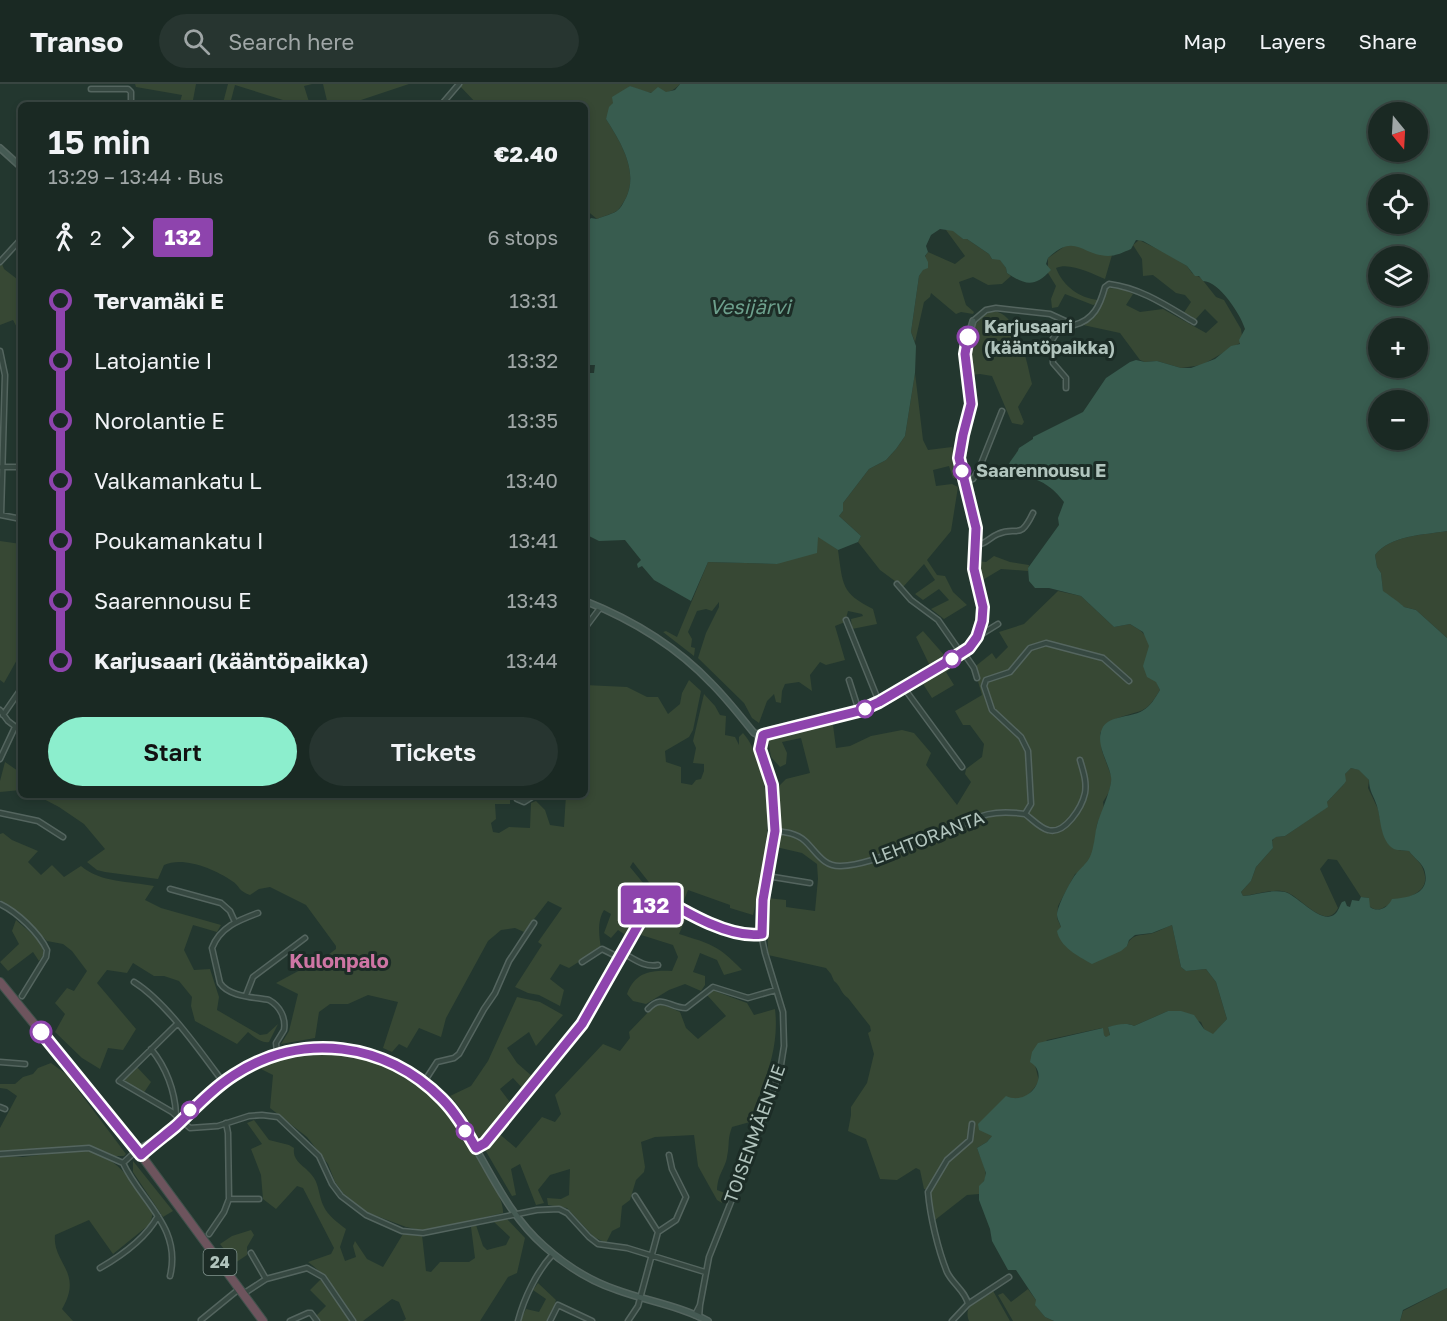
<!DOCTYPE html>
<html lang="en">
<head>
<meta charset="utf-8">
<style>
  :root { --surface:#1a2923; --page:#273530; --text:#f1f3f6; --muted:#9fa6a6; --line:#384541; --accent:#8ceecd }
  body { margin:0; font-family:"Golos Text",sans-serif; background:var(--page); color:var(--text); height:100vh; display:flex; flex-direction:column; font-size:22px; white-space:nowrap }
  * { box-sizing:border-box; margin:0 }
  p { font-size:20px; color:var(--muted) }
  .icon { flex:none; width:33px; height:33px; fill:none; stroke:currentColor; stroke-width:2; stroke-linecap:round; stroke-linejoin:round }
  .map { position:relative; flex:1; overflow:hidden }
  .details { position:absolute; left:18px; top:18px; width:570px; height:696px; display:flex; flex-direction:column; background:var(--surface); border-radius:9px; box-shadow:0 3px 9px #0003,0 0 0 2px var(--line) }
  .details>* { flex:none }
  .badge { padding:0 12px; border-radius:4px; font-size:21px; line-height:39px }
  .needle { width:39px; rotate:162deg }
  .buttons { position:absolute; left:1368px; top:18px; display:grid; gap:12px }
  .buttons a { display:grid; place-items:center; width:60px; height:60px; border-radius:50%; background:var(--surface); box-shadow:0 3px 9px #0003,0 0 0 2px var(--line); font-size:30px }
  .map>.badge { position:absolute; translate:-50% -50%; box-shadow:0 0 0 3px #fff }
  .legs { display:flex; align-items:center; gap:9px; height:66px; padding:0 30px; font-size:20px }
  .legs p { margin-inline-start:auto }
  .summary { display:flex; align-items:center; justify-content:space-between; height:102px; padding:0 30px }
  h1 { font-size:33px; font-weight:600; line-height:45px }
  .primary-button { display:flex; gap:12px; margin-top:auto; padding:12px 30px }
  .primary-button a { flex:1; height:69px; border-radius:36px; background:var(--accent); color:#111; font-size:24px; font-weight:600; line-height:69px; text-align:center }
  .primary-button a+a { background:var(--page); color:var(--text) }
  ul { padding:0 30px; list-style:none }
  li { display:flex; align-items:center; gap:21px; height:60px; font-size:22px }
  li i { display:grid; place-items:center; width:9px; height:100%; margin:0 8px; background:currentColor }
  li i::after { content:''; width:15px; height:15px; margin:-8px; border:4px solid; border-radius:50%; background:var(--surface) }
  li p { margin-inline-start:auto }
  li:first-child i { background:linear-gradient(#0000 50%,currentColor 0) }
  li:last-child i { background:linear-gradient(currentColor 50%,#0000 0) }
  header { display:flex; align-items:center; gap:36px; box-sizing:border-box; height:84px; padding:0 30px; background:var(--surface); border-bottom:2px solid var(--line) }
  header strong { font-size:28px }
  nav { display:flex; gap:33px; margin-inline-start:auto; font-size:21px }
  .search { width:420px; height:54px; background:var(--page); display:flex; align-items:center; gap:15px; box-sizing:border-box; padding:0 21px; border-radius:33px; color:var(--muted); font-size:22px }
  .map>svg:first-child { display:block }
  .green { fill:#374834 }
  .water { fill:#385c4f; fill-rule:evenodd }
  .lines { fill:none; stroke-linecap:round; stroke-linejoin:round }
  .street-casing { stroke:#54655f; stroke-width:7 }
  .secondary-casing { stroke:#54655f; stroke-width:8 }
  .highway-casing { stroke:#41524c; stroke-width:10 }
  .street { stroke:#364841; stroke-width:4 }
  .secondary { stroke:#455a53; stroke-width:5 }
  .highway { stroke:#6d545d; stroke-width:8 }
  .line-1-casing { stroke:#fff; stroke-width:14 }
  .line-1 { stroke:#8e44ad; stroke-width:9 }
  .stop-1-dot { fill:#fff; stroke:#8e44ad; stroke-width:3 }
  .labels { text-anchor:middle; stroke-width:6; stroke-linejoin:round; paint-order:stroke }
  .shield { fill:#1c2c26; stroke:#849690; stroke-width:1.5 }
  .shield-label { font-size:16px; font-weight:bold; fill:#b1c4bd }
  .stop-label { font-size:18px; font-weight:bold; fill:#b1c4bd; stroke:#1c2c26; text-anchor:start }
  .street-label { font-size:18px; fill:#b1c4bd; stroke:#1c2c26 }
  .water-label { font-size:20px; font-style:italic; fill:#6da08d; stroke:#1c2c26 }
  .neighbourhood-label { font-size:20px; font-weight:bold; fill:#ce75a4; stroke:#1c2c26 }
</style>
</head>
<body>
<header>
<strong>Transo</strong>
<div class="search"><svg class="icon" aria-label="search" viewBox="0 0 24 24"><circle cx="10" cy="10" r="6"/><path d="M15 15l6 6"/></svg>Search here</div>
<nav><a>Map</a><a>Layers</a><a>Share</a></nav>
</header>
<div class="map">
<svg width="1447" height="1237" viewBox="0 0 1447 1237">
  <rect width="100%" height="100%" fill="#23372f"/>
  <path class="green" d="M135,0H196L193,16L211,21H179L182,11L136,3Z
    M228,0H312L304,2L310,21H299L235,1L230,20L223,19Z
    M323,0H409L346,21H328Z
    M458,0H680C667,15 645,9 630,2L613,19L606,35C620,57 639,87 626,114C624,117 621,123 618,126C613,130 603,132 597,135L585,125V21H478Z
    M946,146H953L963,155H967L989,170L992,175H1000L1006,184L1007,189L1011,192L1002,200L988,201L973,193L959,198L966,221L974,228L973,230L961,228L956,230L931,209L930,213L924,218L915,258L911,248L919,192C925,184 922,175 928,168L955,180L965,172Z
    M1139,156L1164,168L1187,182L1192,189L1201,194L1216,213L1224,216L1241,245L1242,252L1240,259L1202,281L1181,284L1157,277L1145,278L1140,276L1120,249L1083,241L1096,229L1108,204L1124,205L1133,210L1126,221L1140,228L1163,225L1206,249L1218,238L1205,225L1195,236L1183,230L1191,218L1185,211L1176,209L1153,191L1143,192L1142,175L1133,161Z
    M1072,160L1101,170L1112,171L1105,195C1092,190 1070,178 1056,184C1063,202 1079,214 1098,216L1097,220L1093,221L1065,210L1058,223L1052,224L1051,215L1056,202L1048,189V174L1065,162Z
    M2,180L4,185L21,198V251L13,236L0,241V182Z
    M993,227C1019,229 1027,280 1032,300L1018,323L1024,338L1022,341L1012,339L992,292L980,290L971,291C967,269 967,235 993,227Z
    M915,289L923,356L928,366L952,363L959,396L953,394L949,382L933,386L936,402L952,400L958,403L951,447L927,476L937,491L945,492L953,508L967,521L944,535L931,525L949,516L939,505L923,516L915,510L935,496L924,480L903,503L880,486L858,458L861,452L839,432L843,427V419L869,385L886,376L896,365L905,352Z
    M1447,447V554L1416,526L1404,523L1383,508L1381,489L1377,483L1375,471C1390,451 1424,451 1447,447Z
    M818,452L838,466C843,501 841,509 873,525L877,540L852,545L851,535L863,532L862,530L848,527L845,538L835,542L845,576L826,581L820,578L810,591L812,607L799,598L785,600L782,607L781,619L776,618L774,610L767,617L759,639L752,634L744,619L698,574L706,549L719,523V518L712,527L706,525L697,527L688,548L692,555L691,563L695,564L694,572L663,548L666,547L677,553L708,478L777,480Z
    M0,457L21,460V576L18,574L4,599L0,596Z
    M994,472L1010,478L1029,481L1028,487L1001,485L981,497L977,487V477L986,478Z
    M1058,507L1081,512L1114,543L1130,540C1133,542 1139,545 1142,548C1156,562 1151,589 1160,606C1145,631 1143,625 1118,634C1112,636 1106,645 1100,649L1102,667L1112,694L1109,708L1103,718L1104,725L1097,740L1092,783L1075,790L1058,822L1057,834L1061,843L1127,862C1131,849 1142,852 1153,849C1159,847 1166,843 1172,841L1181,883L1186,887L1206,885L1216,898L1227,935L1213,951L1204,945L1201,938L1168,927L1134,942L1129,940L1108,943L1110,952L1106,953L1104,951L1102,944L1047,956L1035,981L1039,997L1035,1003L987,1058L977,1064C980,1073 988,1086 985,1095C982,1101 979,1102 979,1110L967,1111L935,1136L930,1116V1106L924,1105L920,1086L916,1084L897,1096L880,1095L866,1055L848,1047L851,1031V1023L867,999L874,970L868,949L871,947L870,942L848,914C841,910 841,902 834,897L831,890L826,884L768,871L767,814L786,816V823L815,827L818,795L817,780L802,769L776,763L779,738V702L786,695L810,689L801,654L782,658L787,669L786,680L780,683L771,673L768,655L825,640L833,641L836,664L850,662L871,652L902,646L914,649L931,669L926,681L957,721L971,698L965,690L966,685L982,673L984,660L970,641H963L955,627L982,611L977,594V581L992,569L996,575L1008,563L999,548L1024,540Z
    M923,547L945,572L930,582L916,553Z
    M962,573L965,575L946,588L954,601L932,614L923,600L911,607L909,605Z
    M689,596L701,607L693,646L689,653L665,667L666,678L681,683V699L692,701L696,696L701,695L704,687V680L693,679L696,664L693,657L704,610L715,622L720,631L726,632L725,651L735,653L739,661V653L743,649C751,658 754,667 758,678C776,727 765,782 753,831L730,824V821L688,806L682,821L655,806L633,778L630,783L653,811L627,858L622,856L624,850L618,846L611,854L604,849L611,830L604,826C597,837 599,852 601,864L569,884L560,880L550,895L564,906L560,922L539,911L528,909L515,903L542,861L538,858L562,824L548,817L524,848L515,844L501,846L488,857L446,934L441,953L419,944L407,964L399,960L392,968L383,964L398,918L368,911L348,920H330L319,928L315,954L281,960L289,947L298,910L276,899L328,871L336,865V862L306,821L270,803L259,805L250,811C238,807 240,802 232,797C215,785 183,772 164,781L158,795L105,788L97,786L87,778L105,765L84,740L59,723L36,711H77L86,714L87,711H502L510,715V720H495L496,735L491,739L493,748L499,749L509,743L530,744L531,719L536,717L545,726L550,741L564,743L566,711H585V601L627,603L647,613H658L668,630L680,620L682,609Z
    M5,678L21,689V706L0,708V697Z
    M1351,684L1360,686L1369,696L1368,704L1378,725L1383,748L1398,766L1409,767C1413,773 1421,778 1423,785C1433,810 1406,813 1390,820C1382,824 1378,829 1369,822V814L1361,813L1337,776L1328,775L1320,785L1338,824C1326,848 1300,812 1286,808C1273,804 1256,811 1243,812L1241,808L1251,797L1256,783L1273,764L1272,757L1275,753L1285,752L1327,723V718L1344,700L1345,690Z
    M3,749L12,756L38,767L28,778L41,791L52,781L64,793L81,782C101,799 129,797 154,802L145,816L161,824L221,841L217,848L193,841L184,866L194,886L210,885L219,913L217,926L260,951L267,950L278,940L269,958C262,960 254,953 248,948L237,960L195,937L191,922L192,913L179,897L164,892H154L133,879L127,889L107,886L97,899L136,945L123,966L108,964L100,985L82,974L55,948L65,930L55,919L67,904L74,907L87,887L72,867L63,860L47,857L31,841L0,816V750Z
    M670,822L687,832L679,850C711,860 718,861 742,886L724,891L717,876L700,869L693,888L705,892V901L701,907L685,900L669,906L646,920L633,917L627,910C635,888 651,886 672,887L678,873L673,861L638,850L652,826Z
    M16,836C26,845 42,856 44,870L39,877L33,868L8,887L0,878L19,860L12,847Z
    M712,906L747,919L754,931L775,925C780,967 763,999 750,1038L732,1043C727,1057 730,1060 727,1073C725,1085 718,1089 717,1106L725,1109L722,1119L717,1116L698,1082L694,1051L655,1053L641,1058L645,1083L644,1088L636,1096L630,1116L622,1122L620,1143L612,1147L606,1159L594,1153L567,1124L548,1121L547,1114L561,1115L569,1111L570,1085L550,1091L538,1106L544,1119L536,1121L520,1080L511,1085L516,1111L512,1112L484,1064L497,1048L516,1064L542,1033L555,1038L561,1030L555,1011L603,960L620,967L630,954L629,948L655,921L662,920L680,928L686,944L698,955L726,932L707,911Z
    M517,913L540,918L563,931L536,962L529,948L507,964L517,979L533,993L523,1005L513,994L500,1005L512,1021L481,1059L463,1028L450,1012L471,1002L488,977Z
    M323,966C372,970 408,984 442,1020C459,1038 470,1062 482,1083C489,1096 504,1114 503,1129L425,1147L406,1143L366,1128L343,1109L335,1098L328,1080L307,1053L270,1024L273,991L259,984L260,980L299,968Z
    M51,979L66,990L126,1070L124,1072H114L89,1061L8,1069L0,1068V1044L17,1012L7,1005L0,1004V1000H15L23,993L33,990L38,984Z
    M136,982L151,998L143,1010L123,995Z
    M254,1036L269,1056L289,1061L294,1064C292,1079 307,1082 314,1094C319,1102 319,1112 323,1121C328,1132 337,1138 346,1145L340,1163L345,1177L356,1173L353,1162L355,1157L367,1175L383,1183L403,1150L422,1151L426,1187L431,1188L440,1178H469L475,1174L471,1143L476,1141L483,1162L487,1166L506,1161L510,1153L494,1138L507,1135L525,1154L517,1189L508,1193L480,1237H403L406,1235L399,1218L392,1215L363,1237H356C342,1215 329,1193 308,1178L331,1170L334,1164L303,1104L297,1102L276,1125L263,1115L261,1091L251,1065L262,1060L247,1039Z
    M77,1066C115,1067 135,1099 153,1129L150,1140L113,1170L89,1136L55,1151C52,1179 84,1188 62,1225L73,1237H0V1072L23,1073Z
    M133,1077L173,1127L163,1133L133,1088Z
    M251,1146L254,1151L247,1163V1171L235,1179L220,1160L232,1152Z
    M321,1195L350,1237H319L316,1232L326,1222L310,1206Z
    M538,1199L556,1216L552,1229L547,1237H520L526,1225L539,1228L546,1215L533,1206Z
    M1447,1204V1237H1400L1403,1227Z
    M992,1205L1010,1237H969C962,1221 981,1213 992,1205Z
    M1028,1205L1036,1216V1222L1045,1233L1054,1237H1013L998,1211L1003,1209L1011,1218Z"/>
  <path class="water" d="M680,0H1447V447C1424,451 1390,451 1375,471L1377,483L1381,489L1383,507C1386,509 1403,521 1404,523L1416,526L1447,554V1204L1403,1226L1400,1237H1054L1045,1233L1035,1221L1036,1216L1016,1186H1008L992,1157L990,1145L979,1116V1102L984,1097L986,1089L977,1064L987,1058L992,1052L979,1046L978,1040L1006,1012C1030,1023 1051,990 1030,978L1032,968L1038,959L1103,944L1104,951L1106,953L1110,951L1108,943C1116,941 1126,938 1134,942L1168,927H1181L1194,931L1204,945L1213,950L1227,935L1216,898L1206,885L1186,887L1181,883L1172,841L1152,849L1135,851L1129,856L1127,862L1121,867L1092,880C1078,872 1060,863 1057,847L1061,843C1060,839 1057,835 1057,831C1057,822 1071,796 1076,790C1085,779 1090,778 1093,763C1095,756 1095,748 1097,741C1100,730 1113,702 1111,693C1109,679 1095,660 1102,645C1108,631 1130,634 1142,627C1151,622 1155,614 1160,606L1156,598L1147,593L1143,582L1149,562L1143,548L1130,540L1114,543L1081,512L1049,504H1035L1029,497L1028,484L1059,441L1058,434L1064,418C1052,402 1035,390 1015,394L1008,382C1011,375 1017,370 1019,364L1033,355V353L1083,328L1106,294L1130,278L1136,276L1145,278L1157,277L1181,284H1191L1215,275L1231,262L1240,260L1239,256L1245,245C1241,231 1219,197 1203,197L1199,192H1195L1187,182L1143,157L1136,156L1131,165C1124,168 1116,172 1108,172C1081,171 1075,148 1048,174L1046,180L1051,186C1035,203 1026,202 1007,189L1006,184L1000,176L992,175L989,170L967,155H963L953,147L940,145L931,151L926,162L928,168L925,172L928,178V184L923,186L919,192L911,248L916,262L915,289L905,352L896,365L886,376L869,385L843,419V427L839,432L861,452L858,458L838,466L818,453L817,469L777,480L708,478L691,517L654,496L642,482L638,484L637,480L641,476L625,456L599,457L585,450L590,438L585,431V360L589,358H585V289H594L595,281H585V140L591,134L597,135C603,132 614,130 618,126C622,123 624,117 626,114C639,87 620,57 606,35L609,23L613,19L612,13L630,2L651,9L658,3L666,8L675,6ZM1378,28H1418V68H1378ZM1378,100H1418V140H1378ZM1378,172H1418V212H1378ZM1378,244H1418V284H1378ZM1378,316H1418V356H1378ZM1351,684L1359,686L1369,696C1369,707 1374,712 1377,722C1381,735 1380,753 1391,763C1395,767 1402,766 1409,767C1413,773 1421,778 1424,785C1432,809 1410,814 1392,815C1388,824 1378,829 1370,823L1369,814L1361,813L1359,817L1352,816L1350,823L1347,822L1345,817L1342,818C1340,821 1338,828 1335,830C1322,842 1297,811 1285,808C1271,805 1257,811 1243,812L1241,808L1251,797L1256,783L1273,764L1272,756L1276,753L1285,752L1328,723L1327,718L1344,700L1346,697L1345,690Z"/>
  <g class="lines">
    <defs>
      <path id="street" d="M91,5H128L131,8V21
        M441,21L459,0
        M0,178L21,155
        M973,237L986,226L996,224L1050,230L1074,241C1094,236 1100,221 1105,203L1109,200C1141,204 1167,222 1194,238
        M1065,237L1052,256V261L1053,279L1066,294V304
        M0,267L5,291L1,431
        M1,383H21
        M965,398L973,395L979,385L1002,327
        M1,431L21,435
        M977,461C986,460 990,453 998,450C1018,441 1019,458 1033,429
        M897,500L911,516L938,536L961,569
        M846,536L879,618
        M585,544L600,524
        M977,553L998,540
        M963,568L974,584L977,594
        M849,596L859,627
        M904,604L962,683
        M0,626L8,637L21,647
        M3,631L21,605
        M0,675L15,643
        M517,715L524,718L535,711
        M0,729L38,737L63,753
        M1025,730C1032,735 1040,744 1048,746C1065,751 1082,723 1085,709C1087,697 1083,687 1080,676
        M775,747C785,748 796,749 805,757C816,767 823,783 841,782C864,781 886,771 907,763C919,758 931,755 942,750C975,735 986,724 1025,730L1031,720L1028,667L1021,653L992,626L984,602L986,596L1010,588L1030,564L1046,559L1103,574L1129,597
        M767,792L810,799
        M170,805L221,819L230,827L235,838
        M0,820C17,828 39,849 47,866L46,873L22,912
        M258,829C239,836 220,843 212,864L220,899C229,913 254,913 269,916C280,922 286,934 284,946L276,959L277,969
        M623,869C634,875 645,884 658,881
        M582,878L602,865L620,874
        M134,898C166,918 200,967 223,998
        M246,911L253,893L305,854
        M648,925C662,909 669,924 686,924L713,903L748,914L776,906
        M177,940L119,997L172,1028L190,1044L218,1042L249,1032L262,1031L278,1033L319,1072L332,1100L341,1112L366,1131L402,1147L423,1149L537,1126L559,1125L567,1129L589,1153L598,1160L627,1164L705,1188
        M151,965C166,983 175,1007 176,1030
        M0,978L25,980
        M424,998L437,978L454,974L459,970L484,925L495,909L509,877L534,839
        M0,1023L5,1025
        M476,1064L488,1056L582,940L653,815L660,813C687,829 730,855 761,850
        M0,1070L89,1064L123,1079
        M123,1079C141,1118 182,1143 170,1192
        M123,1079L136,1067
        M635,1112L658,1148
        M229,1115H259
        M209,1150L224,1128L229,1115L228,1049L226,1039
        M251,1169L266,1195
        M100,1184C121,1172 146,1154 158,1132
        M243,1210L266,1195L307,1184L323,1193L353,1237
        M968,1220C966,1208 952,1199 947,1188C938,1166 930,1132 928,1108L947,1076L970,1056L972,1040
        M700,1221L709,1173L752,1065L780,987L784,962L783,928L765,869L761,850L763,816L773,759L775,735L773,701L761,670L757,650
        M695,1231L700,1221L699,1233
        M201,1236L239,1205
        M290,1237L308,1229H311L317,1237
        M518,1237C524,1214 537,1187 553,1170
        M550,1237L558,1221L592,1237
        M628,1237L638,1222L658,1148L676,1136L686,1113L672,1085L669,1071
        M952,1237L968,1220L1009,1193"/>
      <path id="secondary" d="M0,64L21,83
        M585,517C633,536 676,562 712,600C727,615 740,632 754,649L763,651L859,627L879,618L963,568L972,561L977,553L983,529L974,485L977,444L959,374L962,351L971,320L965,270L966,261L973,237
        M137,1066L157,1055
        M141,1071C152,1061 164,1052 175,1042C195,1024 211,1006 233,991C304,944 406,959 455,1031C485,1074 503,1126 544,1162C565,1181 590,1197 617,1206C647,1217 680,1222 708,1237"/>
      <path id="highway" d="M0,898L141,1071L263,1237"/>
    </defs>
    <use href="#street" class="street-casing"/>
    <use href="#secondary" class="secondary-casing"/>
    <use href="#highway" class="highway-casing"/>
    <use href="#street" class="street"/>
    <use href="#secondary" class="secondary"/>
    <use href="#highway" class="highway"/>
  </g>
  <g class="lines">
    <defs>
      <path id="line-1" d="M41,948L141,1071C152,1061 164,1052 176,1042C195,1024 212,1005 234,991C301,947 386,958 442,1015C456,1029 466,1047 476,1064L485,1059L582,940L653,815L660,813C687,829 731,855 762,850L763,816L775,747L772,701L760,665L763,651L859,627L879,618L952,575L969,564L977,553L982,537L983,523L974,485L976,444L959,374L963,351L971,320L965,270L968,253"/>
    </defs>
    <use href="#line-1" class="line-1-casing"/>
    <use href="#line-1" class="line-1"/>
  </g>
  <g class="stop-1-dot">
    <circle cx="968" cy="253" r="10"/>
    <circle cx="962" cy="387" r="8"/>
    <circle cx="952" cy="575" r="8"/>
    <circle cx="865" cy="625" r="8"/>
    <circle cx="41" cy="948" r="10"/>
    <circle cx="190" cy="1026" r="8"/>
    <circle cx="465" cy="1047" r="8"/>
  </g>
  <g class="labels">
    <rect class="shield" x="203.5" y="1165" width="33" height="26" rx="4.5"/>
    <g class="shield-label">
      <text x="220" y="1184">24</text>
    </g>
    <g class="stop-label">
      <text x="984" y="249">Karjusaari<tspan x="984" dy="21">(kääntöpaikka)</tspan></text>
      <text x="976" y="393">Saarennousu E</text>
    </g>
    <g class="street-label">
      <text transform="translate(928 754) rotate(-21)" y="6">LEHTORANTA</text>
      <text transform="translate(755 1050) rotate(-70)" y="6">TOISENMÄENTIE</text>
    </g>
    <g class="water-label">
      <text x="750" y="230">Vesijärvi</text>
    </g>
    <g class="neighbourhood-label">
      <text x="339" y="884">Kulonpalo</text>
    </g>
  </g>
</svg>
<div class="buttons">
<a><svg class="needle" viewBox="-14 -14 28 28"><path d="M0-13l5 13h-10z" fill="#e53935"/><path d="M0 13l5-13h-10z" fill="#9fa6a6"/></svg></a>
<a><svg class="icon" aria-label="locate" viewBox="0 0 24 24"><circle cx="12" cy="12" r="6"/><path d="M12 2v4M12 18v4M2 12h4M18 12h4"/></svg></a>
<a><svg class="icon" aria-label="layers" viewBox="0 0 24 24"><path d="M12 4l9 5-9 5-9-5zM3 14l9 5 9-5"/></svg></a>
<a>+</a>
<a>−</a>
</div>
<b class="badge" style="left:651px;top:821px;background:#8e44ad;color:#fff">132</b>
<section class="details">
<div class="summary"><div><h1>15 min</h1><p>13:29 – 13:44 · Bus</p></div><b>€2.40</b></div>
<div class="legs"><svg class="icon" aria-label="walk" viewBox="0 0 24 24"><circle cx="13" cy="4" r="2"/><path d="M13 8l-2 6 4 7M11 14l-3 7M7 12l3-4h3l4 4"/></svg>2<svg class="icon" aria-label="forward" viewBox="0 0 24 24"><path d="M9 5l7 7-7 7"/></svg><b class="badge" style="background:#8e44ad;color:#fff">132</b><p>6 stops</p></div>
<ul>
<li><i style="color:#8e44ad"></i><b>Tervamäki E</b><p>13:31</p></li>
<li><i style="color:#8e44ad"></i><span>Latojantie I</span><p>13:32</p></li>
<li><i style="color:#8e44ad"></i><span>Norolantie E</span><p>13:35</p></li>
<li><i style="color:#8e44ad"></i><span>Valkamankatu L</span><p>13:40</p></li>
<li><i style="color:#8e44ad"></i><span>Poukamankatu I</span><p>13:41</p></li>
<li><i style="color:#8e44ad"></i><span>Saarennousu E</span><p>13:43</p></li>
<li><i style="color:#8e44ad"></i><b>Karjusaari (kääntöpaikka)</b><p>13:44</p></li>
</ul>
<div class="primary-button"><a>Start</a><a>Tickets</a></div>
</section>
</div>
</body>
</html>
